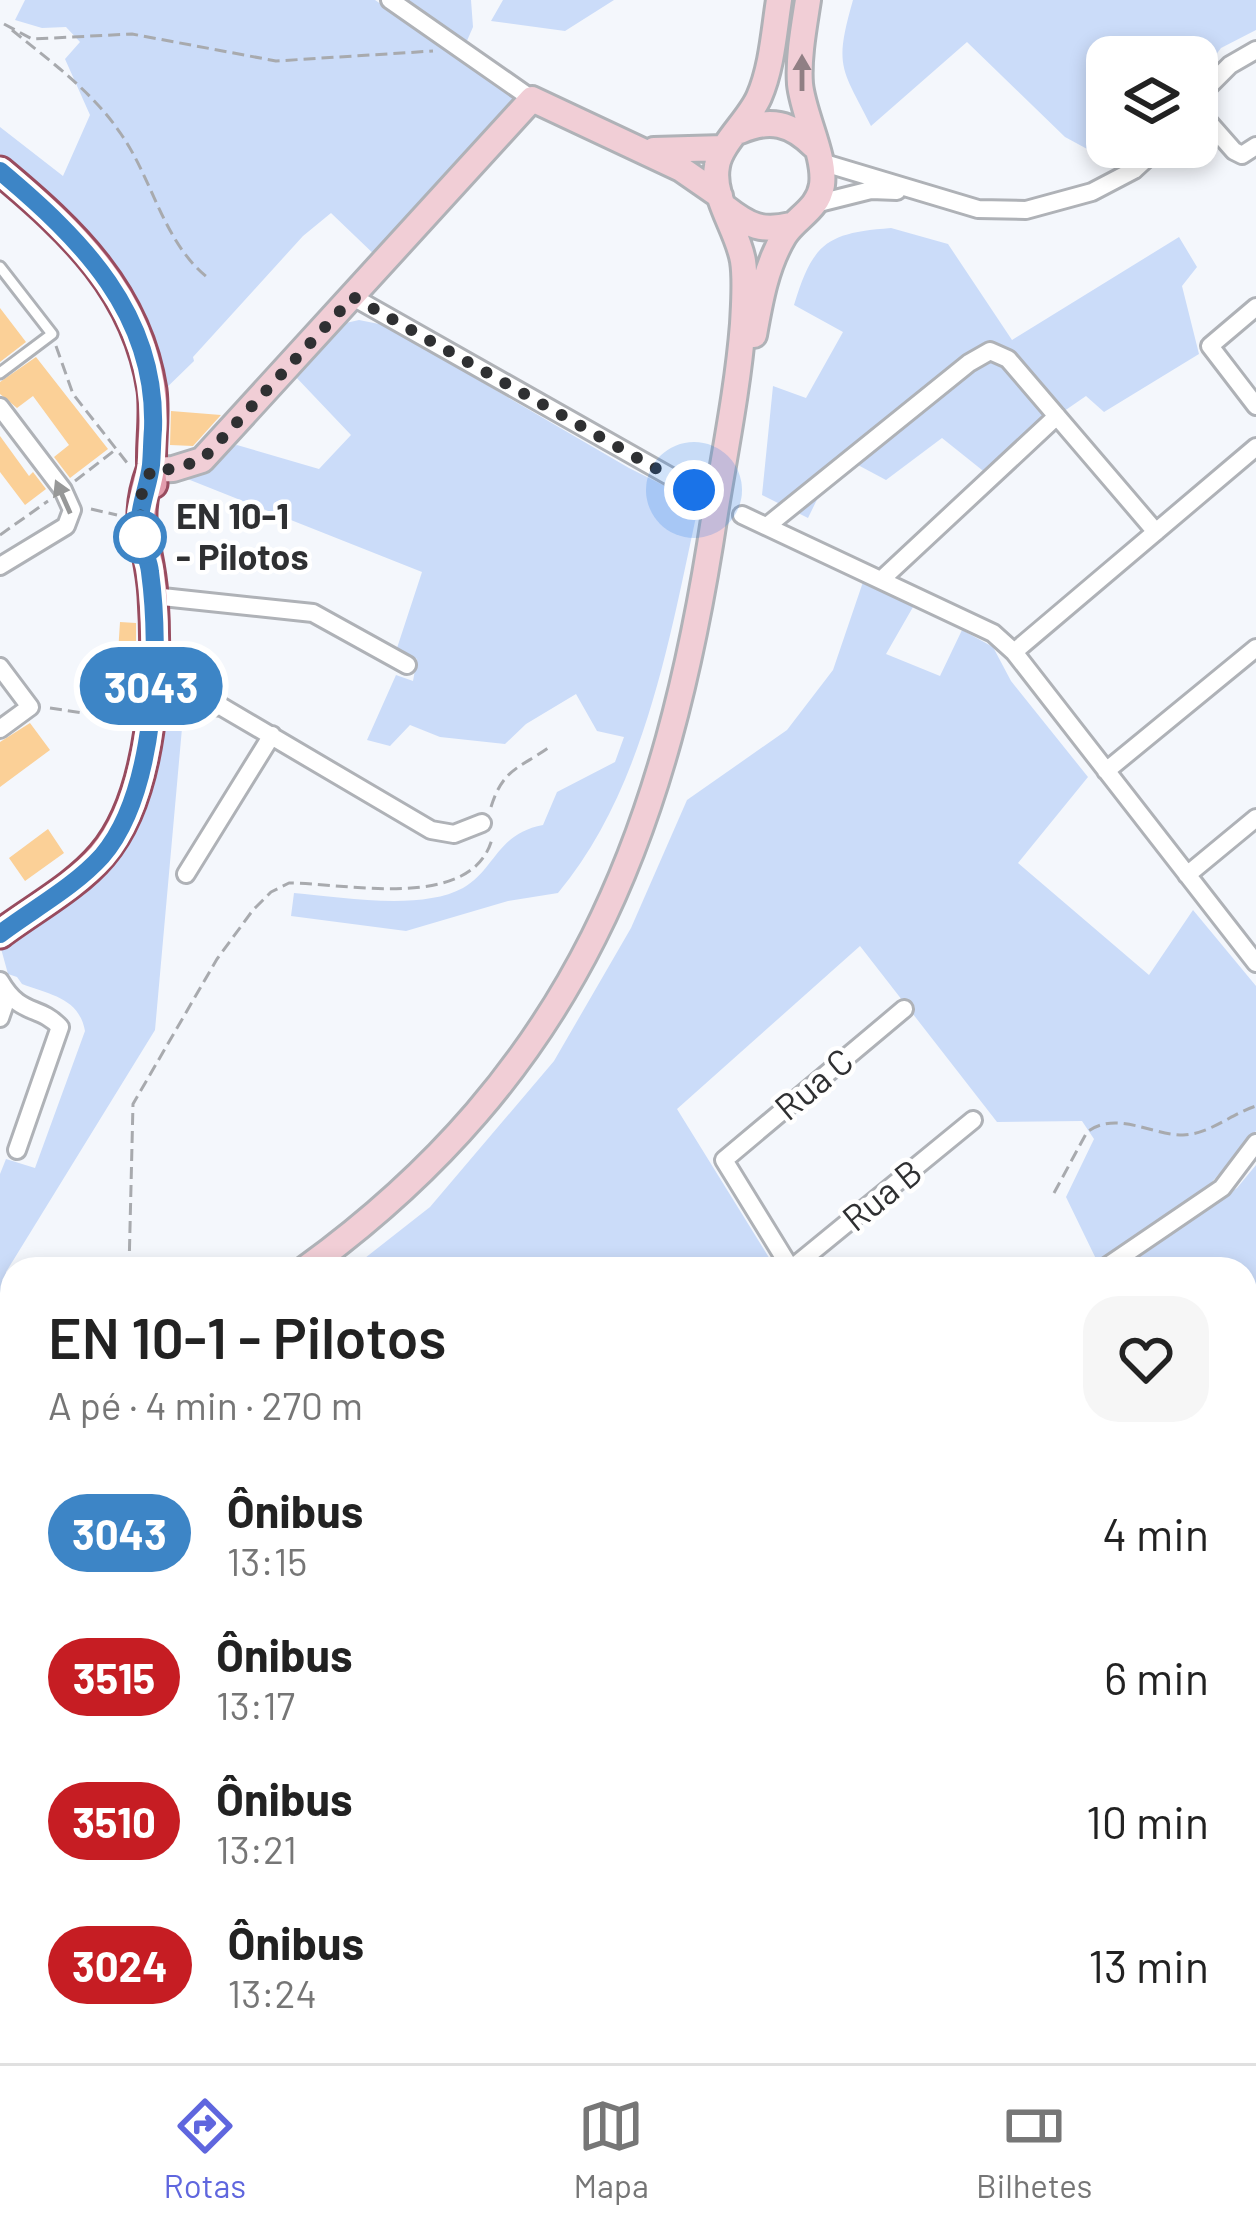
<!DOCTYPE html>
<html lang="pt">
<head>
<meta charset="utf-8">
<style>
  :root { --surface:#fff; --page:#f6f6f6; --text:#222; --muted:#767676; --line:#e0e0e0; --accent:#5f66de }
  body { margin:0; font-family:Barlow,sans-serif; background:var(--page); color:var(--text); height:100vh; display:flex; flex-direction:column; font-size:45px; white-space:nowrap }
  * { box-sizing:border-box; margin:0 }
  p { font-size:39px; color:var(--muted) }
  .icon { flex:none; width:66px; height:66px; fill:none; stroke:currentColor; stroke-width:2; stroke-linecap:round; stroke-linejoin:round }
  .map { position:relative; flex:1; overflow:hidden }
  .sheet { position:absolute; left:0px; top:1257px; width:1257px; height:807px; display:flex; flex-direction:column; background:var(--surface); border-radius:36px 36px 0 0; box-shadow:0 6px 18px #0003 }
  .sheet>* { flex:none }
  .badge { padding:0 24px; border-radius:39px; font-size:42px; line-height:78px }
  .controls { position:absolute; left:1086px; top:36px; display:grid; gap:24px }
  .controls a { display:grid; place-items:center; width:132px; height:132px; border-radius:24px; background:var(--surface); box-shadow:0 6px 18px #0003; font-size:60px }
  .you { position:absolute; width:60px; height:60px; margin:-30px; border:9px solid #fff; border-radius:50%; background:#1a73e8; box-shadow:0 0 0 18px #1a73e833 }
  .map>.badge { position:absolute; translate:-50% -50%; box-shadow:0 0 0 6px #fff }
  .round { display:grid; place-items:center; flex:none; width:126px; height:126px; border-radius:36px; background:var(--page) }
  .head { display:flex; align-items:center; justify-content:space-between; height:204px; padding:0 48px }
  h1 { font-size:57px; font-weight:600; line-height:90px }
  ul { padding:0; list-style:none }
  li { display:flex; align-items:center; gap:36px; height:144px; padding:0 48px }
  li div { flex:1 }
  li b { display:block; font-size:45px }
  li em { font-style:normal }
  li .badge { min-width:132px; font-weight:700; text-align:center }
  .tabs { display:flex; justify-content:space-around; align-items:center; height:168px; border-top:3px solid var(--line); background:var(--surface); font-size:33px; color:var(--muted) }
  .tabs a { display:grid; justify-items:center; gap:6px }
  .tabs .current { color:var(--accent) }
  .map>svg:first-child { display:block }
  .green { fill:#cbdcf9 }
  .building { fill:#fbd097 }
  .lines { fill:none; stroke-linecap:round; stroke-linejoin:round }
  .lane-casing { stroke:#afb2b7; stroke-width:15 }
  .street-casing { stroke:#afb2b7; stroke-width:22 }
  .secondary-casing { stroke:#afb2b7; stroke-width:30 }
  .primary-casing { stroke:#984c5f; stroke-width:33 }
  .highway-casing { stroke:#984c5f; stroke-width:36 }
  .path { stroke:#a8aaae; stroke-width:3; stroke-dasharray:12 6; stroke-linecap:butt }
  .lane { stroke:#fff; stroke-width:9 }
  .street { stroke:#fff; stroke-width:16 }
  .secondary { stroke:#f1ced6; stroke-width:24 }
  .primary { stroke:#e39dad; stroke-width:27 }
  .highway { stroke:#d15b77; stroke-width:30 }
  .oneway { fill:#907f84 }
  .oneway2 { fill:#979898 }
  .line-casing { stroke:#fff; stroke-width:27 }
  .line { stroke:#3d85c6; stroke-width:18 }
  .walk { stroke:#2f3032; stroke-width:12; stroke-dasharray:0 21.6 }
  .stop-dot { fill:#fff; stroke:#3d85c6; stroke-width:6 }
  .labels { text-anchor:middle; stroke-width:9; stroke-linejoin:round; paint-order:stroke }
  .stop-label { font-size:36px; font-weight:bold; fill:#2f3032; stroke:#fff; text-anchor:start }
  .street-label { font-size:36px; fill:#2f3032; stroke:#fff }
</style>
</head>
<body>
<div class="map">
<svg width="1256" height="2063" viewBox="0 0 1256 2063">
  <rect width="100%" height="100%" fill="#f4f7fc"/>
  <path class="green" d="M25,0H375L520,100L379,259L331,213L303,236L193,357L194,361L157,397L97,248L50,193L0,154V127L63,176L90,115L65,59L80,42L66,27L42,28L15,20Z
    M400,0H471L473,27L466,43Z
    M503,0H614L565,31L491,21Z
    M853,0H1256V30L1221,48L1197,80V57H1107V147H1144L1126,170L1065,137L967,42L871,126C841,67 834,67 853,0Z
    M891,228L948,244L1012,340L1179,237L1197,267L1182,286L1199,354L1104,412L1086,396L1057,416L992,478L942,438L886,480L856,464L829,475L808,518L762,495L773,386L806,398L843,332L794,305C813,243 826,233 891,228Z
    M359,320L384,325L629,468L699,503C670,635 646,787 558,893L508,901L406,931L291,916L294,893C341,897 421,911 463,888C496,869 496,834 543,825L557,792L615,762L624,737L597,731L576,694L526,724L505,744L440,737L410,725L390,746L367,740L396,675L413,681L417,659L397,648L422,572L185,478L219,452L237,445L319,469L351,435L294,375L337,325Z
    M863,582L913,607L886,654L940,676L962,630L993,647L1011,681L1088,777L1018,863L1149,975L1193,910L1256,986V1131L1212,1182L1098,1263L1066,1197L1094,1139L1082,1121L997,1122L860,946L677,1109L776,1269H351L430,1207L554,1061L631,928L687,800L787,730L833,670Z
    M159,716L183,717L155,1030L6,1272L4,1318L12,1340V1363L0,1367V1174L6,1159L35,1168L85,1031C79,998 51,995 22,984L17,977L8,974L0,945L98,875Z
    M1256,1165V2000L1245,2026V1269H1123L1237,1188Z
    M12,1463V1699L0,1681V1471Z
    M12,1994V2052H128L162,2063H0V1995Z"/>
  <path class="building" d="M0,308L26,342L0,362Z
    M36,357L108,449L70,478L54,457L69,445L33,396L17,408L0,394V382Z
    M171,411L221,415L193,446L170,445Z
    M0,436L29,476L33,472L46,489L25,505L0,472Z
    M120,622L136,623V654L118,653Z
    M30,723L50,750L0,787V742Z
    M48,829L64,853L25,881L9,858Z"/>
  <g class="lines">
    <defs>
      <path id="lane" d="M0,267L52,334L0,373"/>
      <path id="street" d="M390,0L532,99
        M1197,98L1230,65L1256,50
        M1197,109L1234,151L1242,155L1256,146
        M821,162L978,209L1026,210L1092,192L1134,170L1159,147
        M815,204L871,190L897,191
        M353,297L694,490
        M1256,307L1210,346L1256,406
        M0,407L63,490L72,510L66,526L0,566
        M742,515L993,633L1014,652L1256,963
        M767,526L969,363L990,351L1008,359L1156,532
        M881,580L1057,416
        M153,596L313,613L407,665
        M1014,652L1256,447
        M0,667L30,707L0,729
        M150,697L222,707L431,830L454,834L482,823
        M1106,771L1256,648
        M186,874L272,735
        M1187,875L1256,818
        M0,981C21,1017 38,1004 60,1027L17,1150
        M0,1018L8,995
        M791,1269L724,1160L904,1009
        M791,1269L973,1120
        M1103,1269L1222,1188L1256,1143
        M0,1712L12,1725
        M1164,2052L1212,2063"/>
      <path id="secondary" d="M740,131C770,118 791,123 814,146
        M654,150L724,148
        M726,208C749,226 762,232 791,225
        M754,335C760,301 766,266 784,236C796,217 818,210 822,185C826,156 803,115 800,84C798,58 804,26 808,0
        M151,470L173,469L202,460L532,99L681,169L720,196
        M305,1269C576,1072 667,833 715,513C725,451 738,387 743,324C744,305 746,280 743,261C738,230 711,197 717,166C720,144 749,120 759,97C772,67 774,32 779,0
        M0,1430L12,1427
        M0,1452L12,1445"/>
      <path id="primary" d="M0,171C72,231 137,292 152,390C156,422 148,453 153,484
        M0,934C33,909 75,887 102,855C154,794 158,673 153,596C150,544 131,524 151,470"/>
      <path id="highway" d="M0,1827L12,1832
        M0,1878L12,1882
        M0,1915L12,1919
        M0,1937L12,1941
        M568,2052L625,2063
        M763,2052L813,2063"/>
    </defs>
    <use href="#lane" class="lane-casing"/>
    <use href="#street" class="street-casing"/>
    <use href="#secondary" class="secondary-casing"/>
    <use href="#primary" class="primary-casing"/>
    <use href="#highway" class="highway-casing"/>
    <path class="path" d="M4,24L32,39L132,34L276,61L433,51
      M12,30C51,62 92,91 121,134C153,180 163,242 208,278
      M56,346L73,394L128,464
      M75,481L115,450
      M91,509L117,515
      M0,535L48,501
      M50,708L129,720
      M491,807C503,769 518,769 548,748
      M1054,1193L1087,1132C1117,1110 1150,1135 1183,1135C1210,1134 1231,1114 1256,1106
      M129,1269L133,1104L217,959L253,910L271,892L289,883C346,883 472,912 492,839"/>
    <use href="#lane" class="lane"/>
    <use href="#street" class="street"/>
    <use href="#secondary" class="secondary"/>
    <use href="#primary" class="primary"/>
    <use href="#highway" class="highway"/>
  </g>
  <defs><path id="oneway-solid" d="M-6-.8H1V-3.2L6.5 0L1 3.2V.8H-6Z" transform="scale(3)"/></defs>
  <use class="oneway" href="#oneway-solid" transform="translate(802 73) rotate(-90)"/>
  <use class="oneway2" href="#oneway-solid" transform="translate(63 497) rotate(-114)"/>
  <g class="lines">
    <defs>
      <path id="line" d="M0,171C81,239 157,314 153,429C152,441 152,454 151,465C148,490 136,511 141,537C142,549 149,560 150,572C161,652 156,793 102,856C74,887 33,909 0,934"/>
    </defs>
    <use href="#line" class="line-casing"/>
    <use href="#line" class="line"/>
    <path class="walk" d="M140,537L141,496L151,470L172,469L202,460L353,297L694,490"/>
  </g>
  <circle class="stop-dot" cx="140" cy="537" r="24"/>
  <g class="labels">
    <g class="stop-label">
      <text x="176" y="529">EN 10-1<tspan x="176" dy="41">- Pilotos</tspan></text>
    </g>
    <g class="street-label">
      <text transform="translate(814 1084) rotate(-40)" y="13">Rua C</text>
      <text transform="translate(882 1195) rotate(-39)" y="13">Rua B</text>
    </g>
  </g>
</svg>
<div class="controls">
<a><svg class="icon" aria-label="layers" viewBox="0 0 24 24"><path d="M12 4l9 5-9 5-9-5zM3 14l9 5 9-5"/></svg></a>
</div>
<div class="you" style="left:694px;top:490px"></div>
<b class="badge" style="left:151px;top:686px;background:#3d85c6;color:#fff">3043</b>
<section class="sheet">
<div class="head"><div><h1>EN 10-1 - Pilotos</h1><p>A pé · 4 min · 270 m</p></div><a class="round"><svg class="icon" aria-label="heart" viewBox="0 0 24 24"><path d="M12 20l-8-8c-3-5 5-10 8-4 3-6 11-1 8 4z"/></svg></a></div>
<ul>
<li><span class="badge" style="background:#3d85c6;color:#fff">3043</span><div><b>Ônibus</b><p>13:15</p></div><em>4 min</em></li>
<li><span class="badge" style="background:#c61d23;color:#fff">3515</span><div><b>Ônibus</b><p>13:17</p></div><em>6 min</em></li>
<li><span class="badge" style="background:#c61d23;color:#fff">3510</span><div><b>Ônibus</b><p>13:21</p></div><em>10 min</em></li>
<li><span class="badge" style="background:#c61d23;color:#fff">3024</span><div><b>Ônibus</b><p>13:24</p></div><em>13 min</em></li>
</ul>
</section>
</div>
<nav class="tabs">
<a class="current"><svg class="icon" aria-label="directions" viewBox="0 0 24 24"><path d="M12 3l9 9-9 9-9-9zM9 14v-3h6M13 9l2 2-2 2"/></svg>Rotas</a>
<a><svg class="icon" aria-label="map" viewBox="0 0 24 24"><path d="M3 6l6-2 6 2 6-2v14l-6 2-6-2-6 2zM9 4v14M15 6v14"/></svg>Mapa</a>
<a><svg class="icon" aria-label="tickets" viewBox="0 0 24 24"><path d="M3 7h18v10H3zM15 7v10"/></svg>Bilhetes</a>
</nav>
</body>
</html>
